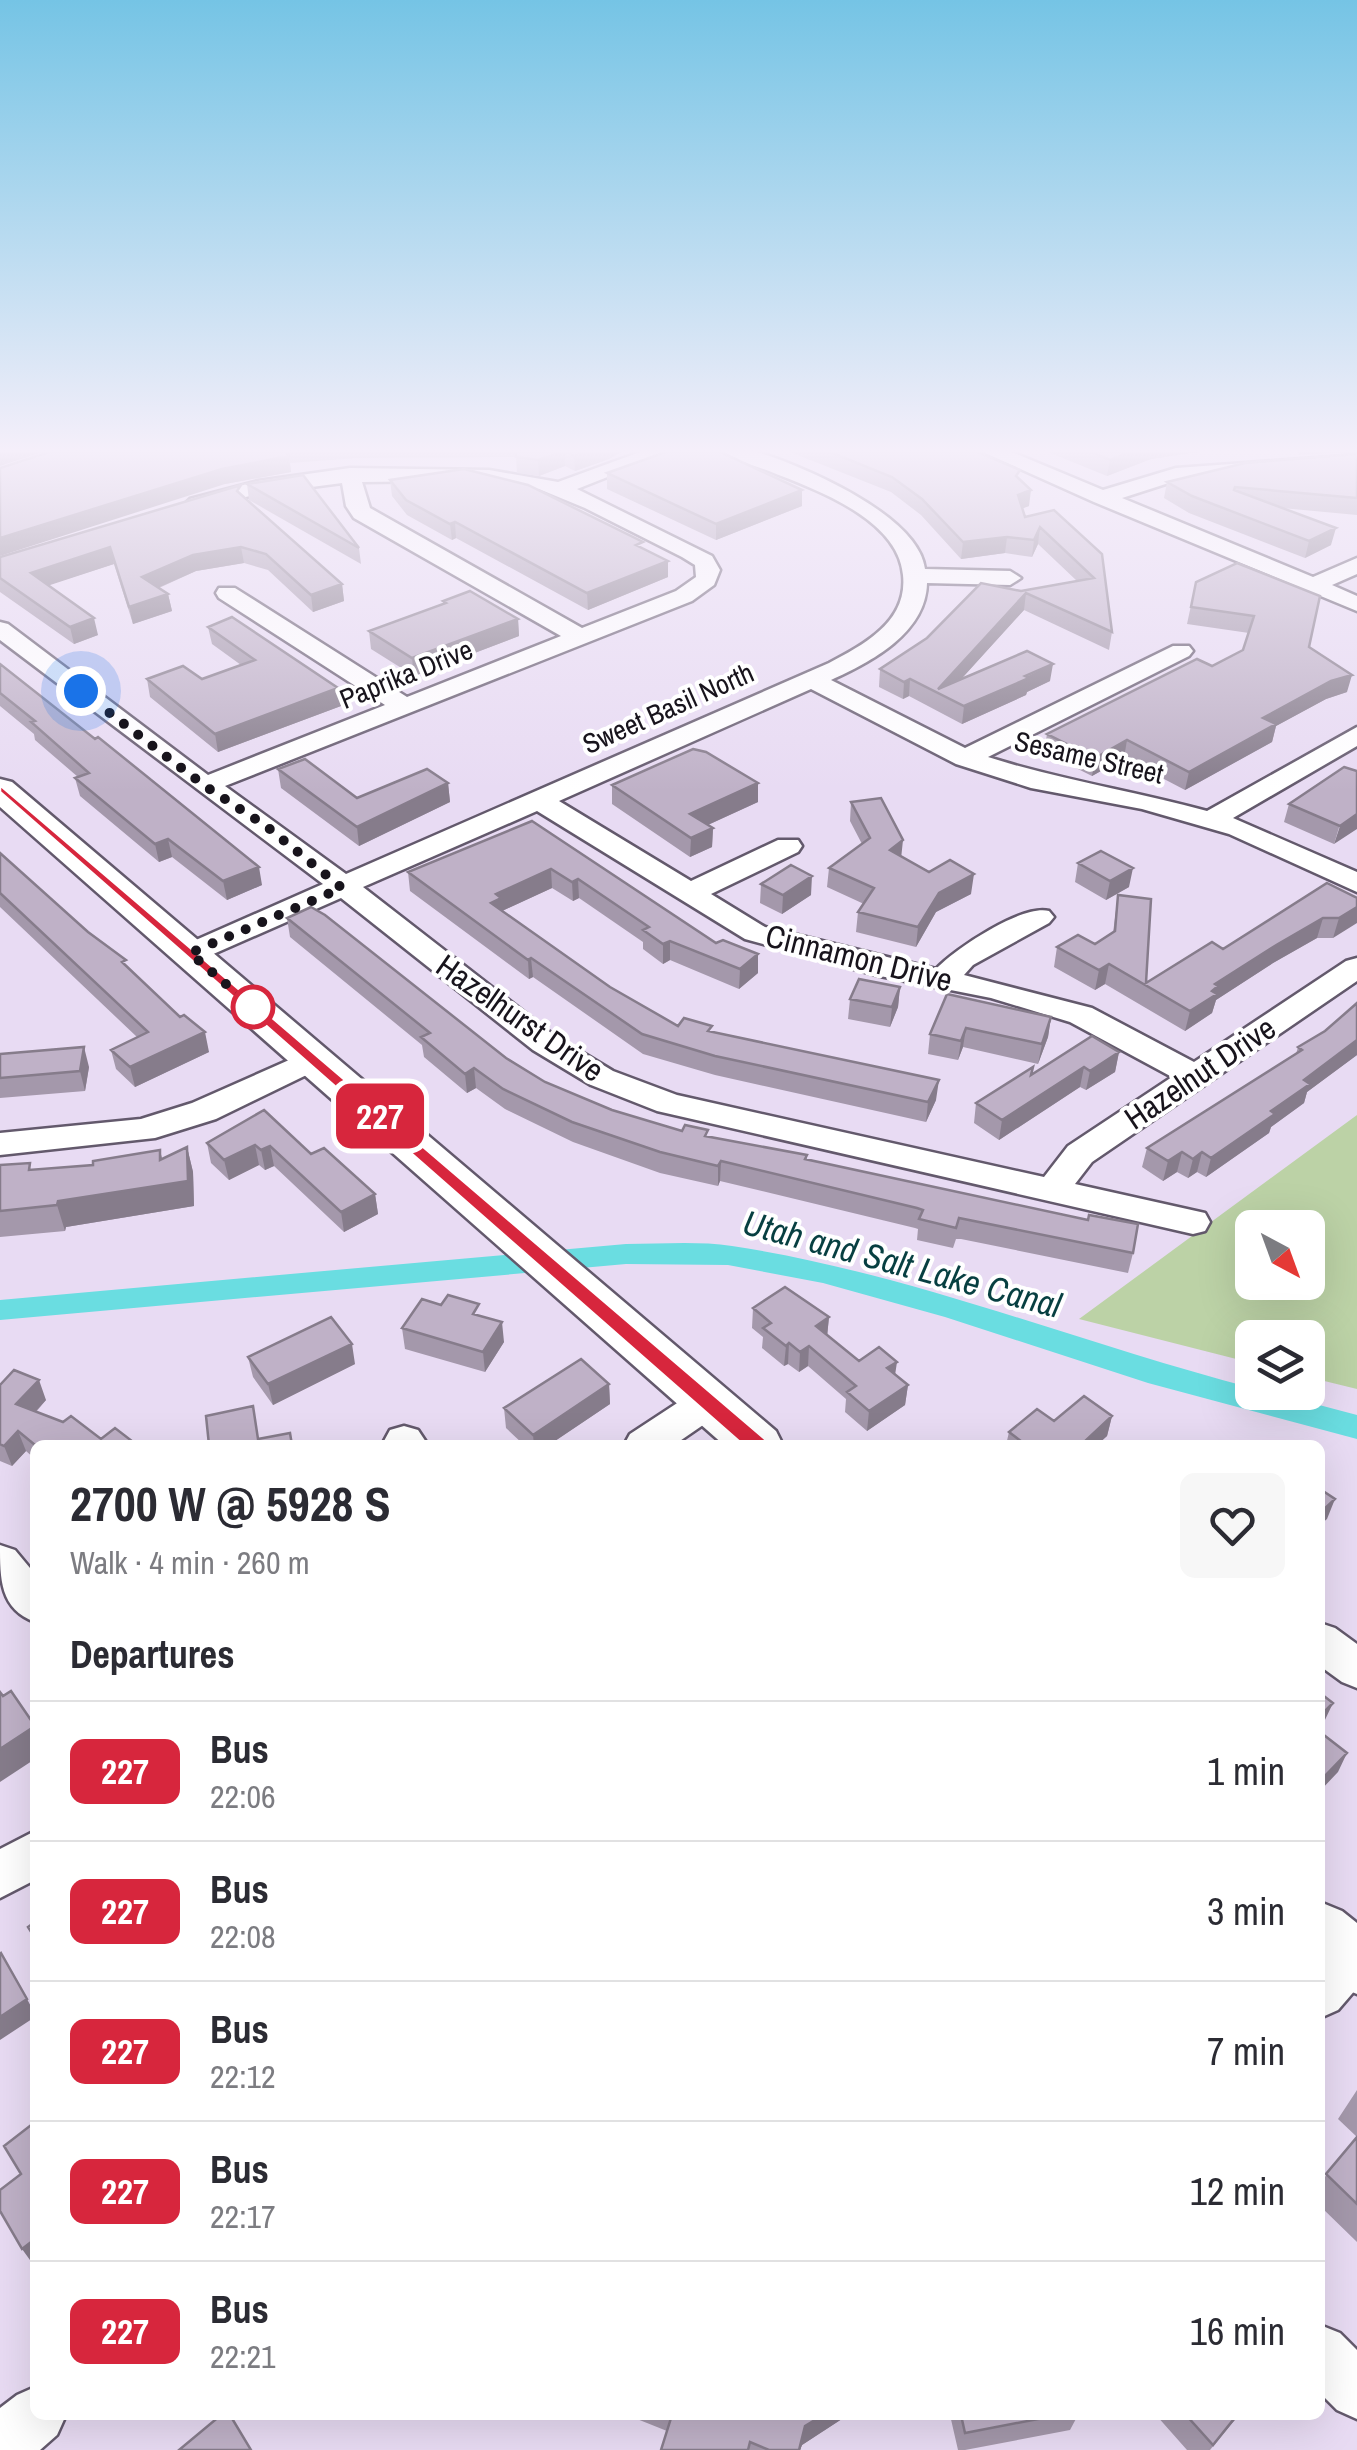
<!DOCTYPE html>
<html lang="en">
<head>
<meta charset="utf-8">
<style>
  :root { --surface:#fff; --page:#f7f7f7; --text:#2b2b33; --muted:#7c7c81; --line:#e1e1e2 }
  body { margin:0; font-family:"Archivo Narrow",sans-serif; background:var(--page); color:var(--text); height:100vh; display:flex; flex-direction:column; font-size:38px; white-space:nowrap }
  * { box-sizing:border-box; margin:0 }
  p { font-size:32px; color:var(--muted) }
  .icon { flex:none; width:55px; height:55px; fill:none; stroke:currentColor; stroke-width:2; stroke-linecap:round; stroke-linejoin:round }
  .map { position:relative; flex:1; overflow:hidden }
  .sheet { position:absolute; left:30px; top:1440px; width:1295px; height:980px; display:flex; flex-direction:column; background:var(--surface); border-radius:15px; box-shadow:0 10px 40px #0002 }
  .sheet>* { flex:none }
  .badge { padding:0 20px; border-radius:15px; font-size:35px; line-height:65px }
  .needle { width:65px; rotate:139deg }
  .fabs { position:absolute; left:1235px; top:1210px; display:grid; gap:20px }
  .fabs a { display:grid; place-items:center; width:90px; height:90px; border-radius:15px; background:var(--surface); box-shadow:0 10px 40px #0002; font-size:50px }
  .you { position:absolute; width:50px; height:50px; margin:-25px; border:8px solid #fff; border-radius:50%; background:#1a73e8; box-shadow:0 0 0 15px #1a73e833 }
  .map>.badge { position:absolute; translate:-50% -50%; box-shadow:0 0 0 5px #fff }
  h2 { padding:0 40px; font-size:38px; line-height:90px }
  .round { display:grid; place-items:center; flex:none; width:105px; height:105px; border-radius:15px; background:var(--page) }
  .summary { display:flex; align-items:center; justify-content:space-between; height:170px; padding:0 40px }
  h1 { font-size:48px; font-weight:700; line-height:75px }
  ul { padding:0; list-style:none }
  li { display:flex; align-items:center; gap:30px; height:140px; padding:0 40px; border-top:2px solid var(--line) }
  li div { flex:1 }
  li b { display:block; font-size:38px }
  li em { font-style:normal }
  li .badge { min-width:110px; font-weight:700; text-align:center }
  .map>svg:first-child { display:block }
  .green { fill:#bcd2a6; fill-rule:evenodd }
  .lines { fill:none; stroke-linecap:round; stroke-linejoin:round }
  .canal { fill:#6adde1; fill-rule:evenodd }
  .minor-casing { stroke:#63596c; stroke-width:5 }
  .major-casing { stroke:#63596c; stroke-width:5 }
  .minor { fill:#fff; fill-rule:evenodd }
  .major { fill:#fff; fill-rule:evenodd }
  .wall { fill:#a498ab }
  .shaded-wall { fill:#867c8b }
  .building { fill:#bfb1c7; stroke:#867c8b; stroke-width:2.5 }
  .line { fill:#d7263d; stroke:#fff; stroke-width:2.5 }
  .walk { stroke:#18141c; stroke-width:10; stroke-dasharray:0 18 }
  .stop-dot { fill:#fff; stroke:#d7263d; stroke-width:5 }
  .labels { text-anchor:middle; stroke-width:8; stroke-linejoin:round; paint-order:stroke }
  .far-street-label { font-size:28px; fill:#18141c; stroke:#fff }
  .street-label { font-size:32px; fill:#18141c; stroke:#fff }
  .water-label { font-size:35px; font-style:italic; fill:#073f41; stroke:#fff }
</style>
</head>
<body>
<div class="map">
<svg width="1357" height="2450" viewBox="0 0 1357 2450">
  <rect width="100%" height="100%" fill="#e8dbf3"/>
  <path class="green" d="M1357,1115V1389L1308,1377V1338H1252V1363L1079,1319ZM1252,1228H1308V1282H1252Z"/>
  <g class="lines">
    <path class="canal" d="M626,1244C661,1244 698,1241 732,1246C910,1273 1079,1343 1252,1388V1392H1270L1357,1415V1439L1148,1383L945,1317L823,1283L728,1265L626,1264L0,1320V1300Z"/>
    <defs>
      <path id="minor" d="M651,448H681L577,489L712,556L720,570L714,585L692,601L225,786L346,874L829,663C865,644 908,621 903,575C898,518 814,489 769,471C753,465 732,460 720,448C730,448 742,447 751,450C799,464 918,514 925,569L1010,571L1021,578L1010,585L927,583C926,633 871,662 831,680L965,748L1173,646H1189L1193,651L1189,656L988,757C1060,780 1134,791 1207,811L1357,727V746L1233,818L1357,872V892L1229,834L1142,809L1031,788L956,764L811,689L559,801L691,881L778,840H798L802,846L798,852L711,894L765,927L936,969C955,949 1022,904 1049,911L1054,917L1049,923L973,965L964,975L1092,1008L1194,1062L1346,961L1357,958V981L1092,1162L1075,1184L1205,1213L1210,1222L1205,1231L1193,1234L657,1111L591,1085L533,1050L341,898L202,959H180L176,953L180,947L323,884L0,640V622L8,624L208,775L385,705L219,598L216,593L219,588H235L407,697L561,636L354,518L346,506L342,483L258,494L197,509L190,507L186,503L190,499L258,481L350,468L489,470L558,482ZM446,481L539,489L585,508L682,557L695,565L696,577L676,591L582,628L370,508L362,482ZM537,811L745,939L880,976L991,998L1070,1022L1172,1077L1068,1146L1044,1177L677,1095L613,1071L555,1036L363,887Z
        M974,448H1002L1103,490L1176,468L1357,455V467L1178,480L1122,498L1313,577L1357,558V574L1332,585L1357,596V611L1094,502Z
        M314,1049L325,1052L330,1059L325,1066L216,1119L155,1138L0,1155V1133L141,1119L192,1103Z
        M708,1387L722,1392L727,1402L722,1412L674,1445H624L630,1434L694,1392Z
        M404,1426L418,1430L428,1445H387L384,1441L390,1430Z
        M0,1545L15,1550L35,1574V1622C0,1609 0,1579 0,1545Z
        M1320,1623L1335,1628L1357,1644V1688L1342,1682L1320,1666Z
        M35,1831V1880L0,1898V1849Z
        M1357,1927V1988L1338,2010L1320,2018V1956L1340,1934Z
        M1320,2325L1340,2333L1357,2350V2419L1337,2410L1320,2393Z
        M35,2387V2415H66L57,2435L40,2450H0V2408L17,2395Z"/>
      <path id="major" d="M0,779L12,782L776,1431L783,1445H724L0,807Z
        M1320,1902L1342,1911L1357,1923V1994L1335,1985L1320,1972Z"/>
    </defs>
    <use href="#minor" class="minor-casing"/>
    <use href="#major" class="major-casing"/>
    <use href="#minor" class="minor"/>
    <use href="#major" class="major"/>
  </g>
  <path class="wall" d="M61,448H628L609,459L575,471L565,466L539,476L517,473L516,457L357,458L290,463L291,472L225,484Z
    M780,448H968L1019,479L1029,506L1022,508L1025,517L1102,554L1112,632L1109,650L1024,610L961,679L1050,681L1027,692L1026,695L962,724L909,696L903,699L879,687L880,669L1021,591L1077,581L1038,544L1032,557L1005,553L961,559L921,515L891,492Z
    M1038,448H1224L1151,459L1107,476Z
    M1297,448H1357V452L1299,455Z
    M1357,454V515L1282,508L1331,545L1305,558L1189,513L1164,498L1167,482Z
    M607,473L802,506L716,540L607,489Z
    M390,480L643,548L668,577L588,610L456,538L452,540L407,515L392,496Z
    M247,484L359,548L361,564L249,500Z
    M243,496L342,584L344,601L313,612L268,570L244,563L196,571L159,588L168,594L172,611L133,624L114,564L48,585L98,635L74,644L0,592V557Z
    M1196,582L1309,647L1347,692L1326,699L1276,726L1272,742L1185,790L1124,758L1092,776L1044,752L1047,734L1212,666L1243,650L1249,633L1187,624Z
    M443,601L518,619L519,636L414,676L371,649L369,631L443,604Z
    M208,627L338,688L341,706L218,752L150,697L147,679H202L241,665L212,644Z
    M0,664L262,885L227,900L172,857L159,862L80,796L75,778L78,777L35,740L34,734L0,706Z
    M278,769L357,798L448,783L450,802L359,846L281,788Z
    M1356,772L1334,844L1284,822L1289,804Z
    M758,783V802L708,825L713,828L712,847L690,857L612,804V785Z
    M851,802L901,856L971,894L936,912L916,947L856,932L858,912L864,904L827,887L829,868L862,844L850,821Z
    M532,821L758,973L739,989L670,960L663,964L643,949V942L579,898L573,901L552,888L502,911L610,987L678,1026L712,1032L936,1100L926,1122L715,1075L643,1054L533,977L529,979L410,891L408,872Z
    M0,853L128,968L209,1052L135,1087L116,1069L111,1050L137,1037L0,907Z
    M1078,863L1129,887L1106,900L1075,882Z
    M761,884L811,895L782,914L760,903Z
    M1118,895L1146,983L1223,949L1357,898L1333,938H1317L1273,963L1216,1000L1212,1013L1185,1031L1105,984L1095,990L1054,967L1057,947L1095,944L1113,933Z
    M287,918L545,1082L612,1110L682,1131L807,1155V1160L1133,1253L1128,1273L961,1239H956L953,1248L917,1240L918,1229L915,1228L720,1181L718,1186L660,1173L573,1142L505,1109L476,1088L467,1093L424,1057L422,1045L290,937Z
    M900,987L898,1007L890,1027L848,1019L850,999Z
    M947,994L1051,1017L1048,1037L1038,1064L963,1047L958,1060L928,1054L930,1034Z
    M1357,1003V1055L1307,1092L1304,1103L1271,1127L1269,1133L1206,1177L1197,1172L1188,1178L1177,1172L1163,1181L1142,1167L1147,1148L1296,1054L1298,1047L1325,1031Z
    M1119,1052L1115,1072L1086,1090L1080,1087L999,1140L974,1123L976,1103L1033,1067L1032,1074Z
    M0,1054L89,1067L85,1091L0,1098Z
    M264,1110L311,1154L375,1194L378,1214L344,1232L274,1166L265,1170L259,1165L229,1180L211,1163L207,1143Z
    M187,1147L193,1172L194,1206L66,1227L65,1231L0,1237V1165L33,1170L162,1159Z
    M753,1308L829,1317L827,1336L859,1361L895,1375L908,1385L905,1405L867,1431L845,1412L846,1399L808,1366L799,1372L788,1364L784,1366L762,1348L763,1337L752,1328Z
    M481,1316L504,1342L485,1372L405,1349L402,1328Z
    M248,1357L355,1364L273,1405L253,1377Z
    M609,1384L610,1404L549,1445H524L506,1428L504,1408Z
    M0,1385L46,1400L36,1412L101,1439L137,1445H35V1459L26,1451L12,1466L0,1461Z
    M1112,1416L1107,1436L1097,1445H1006L1009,1432L1054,1421Z
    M1357,2090V2137L1338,2119Z
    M1357,2137V2242L1320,2206V2183Z
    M627,2415H848L802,2445L800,2450H661L667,2431Z
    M950,2415H1078L1070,2430L965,2450H958Z
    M1156,2415H1239L1210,2450H1187Z"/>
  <path class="shaded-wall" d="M2,448H55L0,466V449Z
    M595,448H628L609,459L575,471L574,456Z
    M1140,448H1224L1151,459L1107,476L1110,460Z
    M565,451V466L539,476L538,460Z
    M289,456L291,472L225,484L0,556V538L222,469Z
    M802,490V506L716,540V524Z
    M1031,490L1029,506L1016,511L1018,495Z
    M455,522L456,538L452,540L450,524Z
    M1040,527L1038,544L1032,557L1034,540Z
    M1336,528L1331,545L1305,558L1309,541Z
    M1007,537L1005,553L961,559L963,542Z
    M110,547L114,564L35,590L31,573Z
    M241,547L244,563L196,571L146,593L142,577L193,555Z
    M668,561V577L588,610L587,593Z
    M342,584L344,601L313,612L311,595Z
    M1026,593L1024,610L945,697L938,689Z
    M168,594L172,611L133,624L129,607Z
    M94,618L98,635L74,644L70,627Z
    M518,619L519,636L414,676L412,658Z
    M1053,664L1050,681L1027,692L1026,695L962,724L964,706Z
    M1352,675L1347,692L1326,699L1276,726L1272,742L1185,790L1189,772L1263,718L1331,681Z
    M910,679L909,696L903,699L904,682Z
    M338,688L341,706L218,752L215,734Z
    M1127,740L1124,758L1092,776L1095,758Z
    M448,783L450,802L359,846L357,827Z
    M758,783V802L690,833V814Z
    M1357,814V829L1334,844L1340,826Z
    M713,828L712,847L690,857L691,838Z
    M168,839L172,857L159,862L155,844Z
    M903,840L901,859L890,850Z
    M259,867L262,885L227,900L223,881Z
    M1133,868L1129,887L1106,900L1110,881Z
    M551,869L552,888L502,911L491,903L496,894Z
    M974,874L971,894L936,912L916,947L918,927L939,893Z
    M812,876L811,895L782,914L783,895Z
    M578,879L579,898L573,901L572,882Z
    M1357,907V923L1333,938L1339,918Z
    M1323,918L1317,938L1273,963L1216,1000L1212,1013L1185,1031L1190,1011L1215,984L1278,944Z
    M670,941V960L663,964V944Z
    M758,954V973L739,989L740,969Z
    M531,958L533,977L529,979L528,960Z
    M1109,964L1105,984L1095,990L1099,970Z
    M900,987L898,1007L890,1027L892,1007Z
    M1051,1017L1048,1037L1038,1064L1042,1044Z
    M966,1028L963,1047L958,1060L961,1041Z
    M205,1032L209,1052L135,1087L130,1067Z
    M1357,1040V1055L1307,1092L1304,1103L1271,1127L1269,1133L1206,1177L1211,1158L1271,1111L1304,1080Z
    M84,1047L89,1067L85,1091L80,1071Z
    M1119,1052L1115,1072L1086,1090L1090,1071Z
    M1084,1067L1080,1087L999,1140L1002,1120Z
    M474,1068L476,1088L467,1093L465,1074Z
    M939,1080L936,1100L926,1122L928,1102Z
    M255,1145L259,1165L229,1180L224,1160Z
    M270,1146L274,1166L265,1170L261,1150Z
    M187,1147L193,1172L194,1206L66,1227L65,1231L57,1205L58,1201L160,1160V1150L166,1175Z
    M1182,1152L1177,1172L1163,1181L1168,1161Z
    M1202,1152L1197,1172L1188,1178L1193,1159Z
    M721,1161L720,1181L718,1186V1166Z
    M375,1194L378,1214L344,1232L341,1212Z
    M829,1317L827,1337L816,1326Z
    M502,1322L504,1342L485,1372L483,1352Z
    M789,1343L788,1364L784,1366L786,1346Z
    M352,1344L355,1364L273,1405L268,1384Z
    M809,1346L808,1366L799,1372L800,1352Z
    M897,1362L894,1382L887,1368Z
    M39,1380L46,1400L24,1424L16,1404Z
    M609,1384L610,1404L549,1445H534L533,1435Z
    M908,1385L905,1405L867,1431L869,1411Z
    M1112,1416L1107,1436L1097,1445H1081Z
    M18,1431L26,1451L12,1466L4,1446Z
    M1335,1499L1327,1519L1320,1525V1513Z
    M1333,1703L1324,1722L1320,1727V1716Z
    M35,1726V1759L0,1782V1749Z
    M1347,1753L1338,1772L1320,1791V1781Z
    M27,1999L35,2014V2017L0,2040V2017Z
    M35,2239V2267L22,2249Z
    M823,2415H848L802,2445L800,2450H799L805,2426Z
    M1237,2415H1239L1208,2450Z"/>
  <path class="building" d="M61,448H282L289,456L222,469L0,538V468Z
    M515,448H595L574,456L565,451L538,460L516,457Z
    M677,448H712L802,490L716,524L607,473Z
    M820,448H968L1020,470L1016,476L1031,490L1018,495L1025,517L1054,510L1102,554L1112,632L1026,593L938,689L1027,651L1053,664L1025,676L1029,678L964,706L910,679L904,682L880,669L927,638L981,583L1021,591L1094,578L1040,527L1034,540L1007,537L963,542L922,499L892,477Z
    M1081,448H1140L1110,460Z
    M1357,454V498L1235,487L1234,490L1336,528L1309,541L1192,496L1167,482L1245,463Z
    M464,469L528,485L643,542L636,545L668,561L587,593L455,522L450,524L406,500L390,480Z
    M303,475L359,548L247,484Z
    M241,485L237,491L342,584L311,595L266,554L241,547L193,555L142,577L168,594L129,607L110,547L31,573L94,618L70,627L0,578V557Z
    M1237,563L1320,596L1309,647L1352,675L1331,681L1263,718L1276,724L1189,772L1127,740L1095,758L1047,734L1197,659L1212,666L1243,650L1254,616L1191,607L1196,582Z
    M470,591L518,619L412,658L369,631L446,603L443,601Z
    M232,617L338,688L215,734L147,679L183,666L202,679L255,660L208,627Z
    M0,664L95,739L98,737L259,867L223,881L168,839L155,844L75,778L89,773L31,722L35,721L0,693Z
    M693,749L706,752L758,783L690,814L713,828L691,838L612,785Z
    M305,759L357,798L427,769L448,783L357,827L278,769Z
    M1344,767L1357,771V814L1340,826L1289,804Z
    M881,798L903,840L890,850L929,872L950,860L974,874L939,893L918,927L858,912L874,888L829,868L870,838L851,802Z
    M532,821L716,943L723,940L758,954L740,969L670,941L663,944L643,930L649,927L578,879L572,882L551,869L496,894L501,898L491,903L610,987L678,1026L684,1018L712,1026L708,1031L939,1080L928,1102L715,1056L642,1034L531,958L528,960L408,872Z
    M1101,851L1133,868L1110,881L1078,863Z
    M0,853L88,932L126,960L122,962L180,1017L184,1015L205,1032L130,1067L111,1050L148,1032L0,893Z
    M791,865L812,876L783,895L761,884Z
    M1327,883L1357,898V907L1339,918H1323L1278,944L1215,984L1218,986L1212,991L1217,994L1190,1011L1109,964L1099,970L1057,947L1078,935L1095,944L1115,931L1118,895L1151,899L1146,983L1212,942L1223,949Z
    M311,907L325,915L506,1058L545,1082L612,1110L682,1131L685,1125L708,1130L705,1136L807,1155L805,1159L1088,1220L1089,1215L1138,1224L1133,1253L964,1219L959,1218L956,1228L919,1219L923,1210L917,1208L721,1161L718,1166L660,1152L572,1122L503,1089L474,1068L465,1074L421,1037L430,1033L287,918Z
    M859,979L900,987L892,1007L850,999Z
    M947,994L1051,1017L1042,1044L966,1028L961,1041L930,1034Z
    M1357,1003V1040L1304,1080L1310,1084L1271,1111L1275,1114L1211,1158L1202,1152L1193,1159L1182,1152L1168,1161L1147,1148L1302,1050L1298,1047L1325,1031Z
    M1092,1036L1119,1052L1090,1071L1084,1067L1002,1120L976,1103L1033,1067L1031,1075Z
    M84,1047L80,1071L0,1078V1054Z
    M264,1110L311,1154L324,1148L375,1194L341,1212L270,1146L261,1150L255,1145L224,1160L207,1143Z
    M187,1147L188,1181L58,1201L57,1205L0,1211V1165L30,1163L29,1170L93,1165V1161L160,1150V1160Z
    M785,1287L829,1317L816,1326L859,1361L879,1347L897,1362L887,1368L908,1385L869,1411L847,1392L856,1386L809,1346L800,1352L789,1343L786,1346L763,1328L771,1323L753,1308Z
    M448,1295L479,1304L473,1314L502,1322L483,1352L402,1328L422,1299L441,1305Z
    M331,1317L352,1344L268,1384L248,1357Z
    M581,1359L609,1384L533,1435L504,1408Z
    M14,1370L39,1380L16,1404L63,1422L71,1416L101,1439L115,1428L137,1445H35L18,1431L4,1446L0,1444V1385Z
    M1084,1396L1112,1416L1081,1445H1026L1009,1432L1037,1409L1054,1421Z
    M253,1406L258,1439L290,1433L292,1445H209L206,1416Z
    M1320,1489L1335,1499L1320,1513Z
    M11,1691L35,1726L0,1749V1692L3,1696Z
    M1320,1693L1333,1703L1320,1716Z
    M1320,1732L1347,1753L1320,1781Z
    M35,1922V1938L28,1927Z
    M1,1953L27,1999L0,2017V1954Z
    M35,2122V2239L22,2249L0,2211V2190L21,2174L4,2146Z
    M1357,2137V2204L1326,2174Z
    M221,2415H230L251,2450H179Z
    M672,2415H823L805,2426L799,2450H769L750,2442L748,2450H661Z
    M961,2415H1059L965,2433Z
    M1186,2415H1237L1213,2445Z"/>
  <linearGradient id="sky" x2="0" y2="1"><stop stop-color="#75c4e5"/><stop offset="0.57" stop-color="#f5effa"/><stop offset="1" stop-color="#f5effa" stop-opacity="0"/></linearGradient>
  <rect width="1357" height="791" fill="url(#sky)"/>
  <path class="line" d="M0,785L765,1439L768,1445L765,1451H750L0,792Z"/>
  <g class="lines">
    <path class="walk" d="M81,691L205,786L266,826L342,888L190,953L264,1017L253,1007"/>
  </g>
  <circle class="stop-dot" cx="253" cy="1007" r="20"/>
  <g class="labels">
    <g class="far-street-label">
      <text transform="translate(406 674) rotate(-22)" y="10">Paprika Drive</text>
      <text transform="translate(668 708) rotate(-24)" y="10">Sweet Basil North</text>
      <text transform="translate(1089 757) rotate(13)" y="10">Sesame Street</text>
    </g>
    <g class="street-label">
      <text transform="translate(859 958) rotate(14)" y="11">Cinnamon Drive</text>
      <text transform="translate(520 1018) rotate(35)" y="11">Hazelhurst Drive</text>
      <text transform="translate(1200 1073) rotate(-34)" y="11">Hazelnut Drive</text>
    </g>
    <g class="water-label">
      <text transform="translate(902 1264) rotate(15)" y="12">Utah and Salt Lake Canal</text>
    </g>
  </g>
</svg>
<div class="fabs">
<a><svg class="needle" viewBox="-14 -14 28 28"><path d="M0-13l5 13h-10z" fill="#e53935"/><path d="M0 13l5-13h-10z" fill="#7c7c81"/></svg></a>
<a><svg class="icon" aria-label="layers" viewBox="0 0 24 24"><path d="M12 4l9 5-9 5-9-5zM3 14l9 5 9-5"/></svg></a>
</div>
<div class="you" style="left:81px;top:691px"></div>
<b class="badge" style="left:380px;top:1116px;background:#d7263d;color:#fff">227</b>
<section class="sheet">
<div class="summary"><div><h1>2700 W @ 5928 S</h1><p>Walk · 4 min · 260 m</p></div><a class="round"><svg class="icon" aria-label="heart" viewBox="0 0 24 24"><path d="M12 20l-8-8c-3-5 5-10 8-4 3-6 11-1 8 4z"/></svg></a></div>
<h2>Departures</h2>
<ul>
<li><span class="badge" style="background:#d7263d;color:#fff">227</span><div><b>Bus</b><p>22:06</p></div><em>1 min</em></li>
<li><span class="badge" style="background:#d7263d;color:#fff">227</span><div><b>Bus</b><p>22:08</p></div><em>3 min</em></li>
<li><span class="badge" style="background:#d7263d;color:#fff">227</span><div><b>Bus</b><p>22:12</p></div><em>7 min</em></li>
<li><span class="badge" style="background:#d7263d;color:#fff">227</span><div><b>Bus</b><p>22:17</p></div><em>12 min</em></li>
<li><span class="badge" style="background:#d7263d;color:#fff">227</span><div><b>Bus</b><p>22:21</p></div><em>16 min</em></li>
</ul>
</section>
</div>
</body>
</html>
